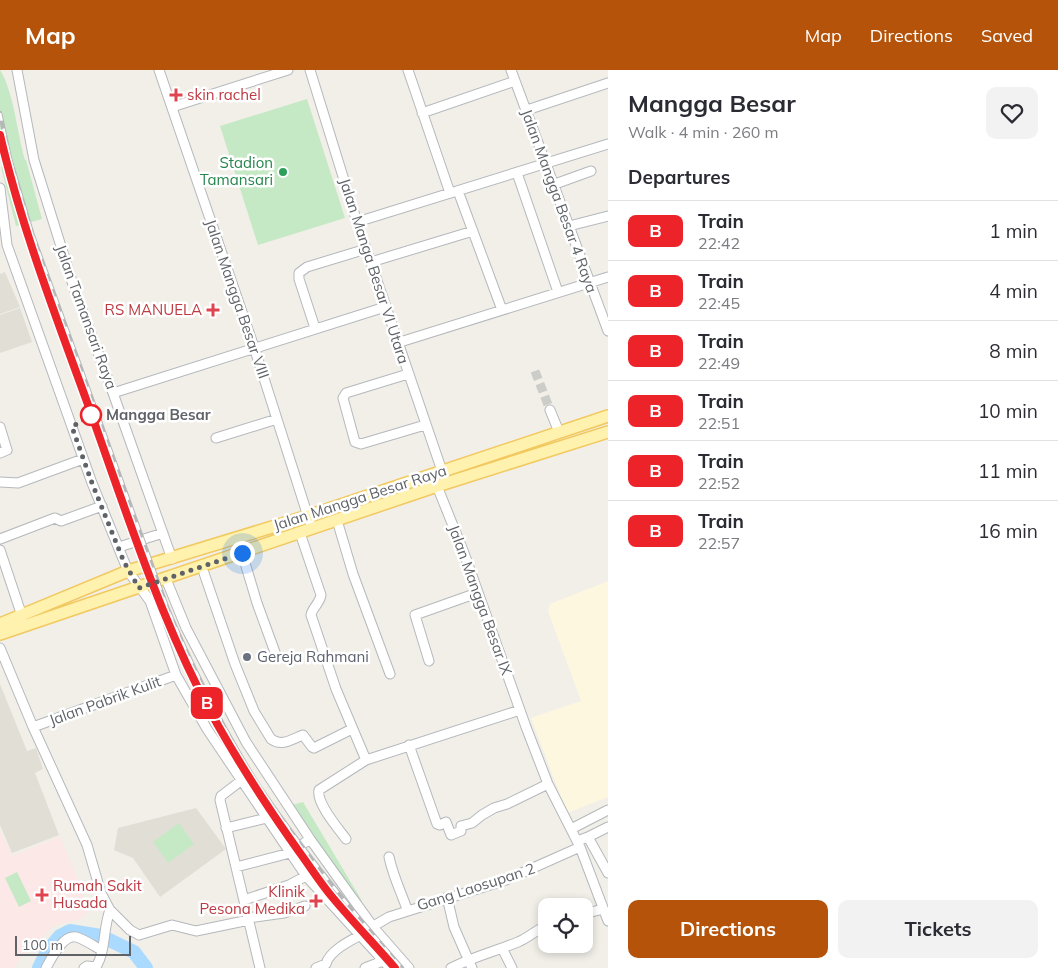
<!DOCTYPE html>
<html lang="en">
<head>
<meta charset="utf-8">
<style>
  :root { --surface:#fff; --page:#f2f2f3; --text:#2b2b33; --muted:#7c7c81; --line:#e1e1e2; --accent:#b45309 }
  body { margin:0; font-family:Mulish,sans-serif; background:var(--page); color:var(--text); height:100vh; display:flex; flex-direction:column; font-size:19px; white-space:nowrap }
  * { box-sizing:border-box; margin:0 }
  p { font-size:16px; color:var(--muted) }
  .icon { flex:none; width:28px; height:28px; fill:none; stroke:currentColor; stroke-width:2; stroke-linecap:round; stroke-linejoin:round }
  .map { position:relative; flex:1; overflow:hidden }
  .details { display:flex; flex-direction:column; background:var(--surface); width:450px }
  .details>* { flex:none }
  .badge { padding:0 10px; border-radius:8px; font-size:18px; line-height:32px }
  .fabs { position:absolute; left:538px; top:828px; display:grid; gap:10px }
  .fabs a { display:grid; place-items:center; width:55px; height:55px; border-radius:10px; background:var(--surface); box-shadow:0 2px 8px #0003; font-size:25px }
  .scale { position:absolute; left:15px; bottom:12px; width:116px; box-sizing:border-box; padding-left:5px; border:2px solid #5f6368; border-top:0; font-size:14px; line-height:18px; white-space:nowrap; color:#5f6368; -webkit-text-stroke:4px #fff; paint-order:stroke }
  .you { position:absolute; width:25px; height:25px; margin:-12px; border:4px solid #fff; border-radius:50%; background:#1a73e8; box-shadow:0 0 0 8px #1a73e833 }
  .map>.badge { position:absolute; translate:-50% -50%; box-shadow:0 0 0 2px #fff }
  h2 { padding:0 20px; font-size:19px; line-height:45px }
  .round { display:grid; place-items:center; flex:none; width:52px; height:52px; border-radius:10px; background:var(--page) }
  .head { display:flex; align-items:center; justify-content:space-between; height:85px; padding:0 20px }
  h1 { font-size:24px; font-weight:700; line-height:38px }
  .cta { display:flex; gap:10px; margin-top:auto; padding:10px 20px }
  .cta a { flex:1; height:58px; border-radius:10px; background:var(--accent); color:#fff; font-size:20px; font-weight:700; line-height:58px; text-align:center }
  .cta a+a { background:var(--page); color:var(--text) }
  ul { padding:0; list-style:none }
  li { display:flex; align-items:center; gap:15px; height:60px; padding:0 20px; border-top:1px solid var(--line) }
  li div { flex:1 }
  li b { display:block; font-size:19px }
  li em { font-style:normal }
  li .badge { min-width:55px; font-weight:700; text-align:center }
  header { display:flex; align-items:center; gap:30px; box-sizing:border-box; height:70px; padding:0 25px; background:var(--accent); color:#fff }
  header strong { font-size:24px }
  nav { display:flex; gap:28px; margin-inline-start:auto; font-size:18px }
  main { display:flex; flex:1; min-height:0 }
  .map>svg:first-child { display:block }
  .commercial { fill:#fef7e0 }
  .education { fill:#e1ded6 }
  .medical { fill:#fce8e6 }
  .green { fill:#c5e8c5 }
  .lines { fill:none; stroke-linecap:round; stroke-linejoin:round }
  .river { stroke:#aadaff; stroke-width:14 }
  .minor-tunnel { stroke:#ccccc8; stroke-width:9; stroke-dasharray:9 4.5; stroke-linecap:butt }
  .minor-casing { stroke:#b5b8bc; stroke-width:11 }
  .major-casing { stroke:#f2c960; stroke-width:14 }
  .minor { stroke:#fff; stroke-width:9 }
  .major { stroke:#fff2af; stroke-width:11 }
  .rail-casing { stroke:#b6b7b8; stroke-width:4.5 }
  .rail { stroke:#fff; stroke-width:2.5; stroke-dasharray:8; stroke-linecap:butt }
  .line-casing { stroke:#fff; stroke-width:11 }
  .line { stroke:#ec2329; stroke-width:8 }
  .walk { stroke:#5f6368; stroke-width:5; stroke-dasharray:0 9 }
  .health-dot { fill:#e0444e; stroke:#fff; stroke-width:2 }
  .leisure-dot { fill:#2e9e5b; stroke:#fff; stroke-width:2 }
  .stop-dot { fill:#fff; stroke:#ec2329; stroke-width:2.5 }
  .worship-dot { fill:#6b7280; stroke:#fff; stroke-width:2 }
  .labels { text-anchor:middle; stroke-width:5; stroke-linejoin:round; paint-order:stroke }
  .health-label { font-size:15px; fill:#be3a42; stroke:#fff; text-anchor:start }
  .leisure-label { font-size:15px; fill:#27864d; stroke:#fff; text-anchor:end }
  .street-label { font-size:15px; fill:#5f6368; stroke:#fff }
  .stop-label { font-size:15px; font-weight:bold; fill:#5f6368; stroke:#fff; text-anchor:start }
  .worship-label { font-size:15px; fill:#5b616d; stroke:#fff; text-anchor:start }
</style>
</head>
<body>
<header>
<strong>Map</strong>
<nav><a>Map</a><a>Directions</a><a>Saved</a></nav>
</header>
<main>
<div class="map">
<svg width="608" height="898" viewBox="0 0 608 898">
  <rect width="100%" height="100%" fill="#f1efe8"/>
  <path class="commercial" d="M608,511V727L567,743L531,648L581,631L548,541L550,534Z"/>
  <path class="education" d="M5,202L20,237L0,244V204Z
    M20,238L32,272L0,283V245Z
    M0,614L27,681L36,678L43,699L35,703L59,765L12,783L0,755Z
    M196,738L226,779L160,827L133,788L114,780L118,758Z"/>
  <path class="medical" d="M0,760L12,786L60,767L81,816L88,841L81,849L53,856L18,890L15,898H0Z"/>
  <path class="green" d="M0,0C14,22 17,64 25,90H26L42,149L16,156L1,97L4,96L0,75Z
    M307,29L345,148L258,175L220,56Z
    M303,732L362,831L352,836L288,736Z
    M179,753L194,774L168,793L153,772Z
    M17,802L31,831L19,837L5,808Z
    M327,814L338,826L331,832L320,820Z"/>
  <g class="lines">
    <path class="river" d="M39,898L48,880L60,866L70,861L101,866L134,882L146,898"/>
    <path class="minor-tunnel" d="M535,301L550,340"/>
    <defs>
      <path id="minor" d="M17,0L34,90L74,218L113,323L172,489
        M159,0L254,277L312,459
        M310,0L357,152L442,401
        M408,0L450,123
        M511,0L608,261
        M172,37L288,0
        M527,40L608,13
        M422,43L515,11
        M517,103L558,222
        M555,114L591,101
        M0,118L7,175L92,413L128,501L150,531L176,605L207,659L306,806L390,898
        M458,121L502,240
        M357,152L608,74
        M569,156L608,146
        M371,192L473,161
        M315,258L299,209V203L307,197L366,179
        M397,273L608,207
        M408,304L346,323L343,328L355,372L361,374L425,355
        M113,323L385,237
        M550,340L559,362
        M0,357L7,380L0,383
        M216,368L277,349
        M435,411L464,483L526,657L548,714L580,777L608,851
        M0,412L18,413L83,389
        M339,457L353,504L390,604
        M300,463L321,525C320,533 312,538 311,545L336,619L366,690
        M0,469L55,448L61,451L102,436
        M119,477L163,463
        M0,480L22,546
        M242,483L257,533L276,585
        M204,503L235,594L254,641L271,669C282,677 292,669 303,665L312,677L314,678L352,659
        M166,509L186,558L246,672L310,769L343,815L374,858L409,898
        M0,578L33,657L87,775L101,823L110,840L130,860L139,865L172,855L196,861L249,850
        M429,591L415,545L477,523
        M33,657L176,605
        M409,675L437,754L440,755L446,752L451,765L461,761V756L472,753L482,745L494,738L507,734L548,714
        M242,710L221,726L220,730L260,898
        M226,758L267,748
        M571,759L608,740
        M588,767L608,757
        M346,769C338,758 316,733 319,720L366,690L520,640
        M577,771L588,767L608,803
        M389,787C393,806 401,822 407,839
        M236,797L290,783L310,769
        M447,827L454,857L472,898
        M244,830L289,815L306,806
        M584,844L603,839
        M248,848L284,843L305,836
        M374,858L377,854L389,847L506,810L580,777
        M502,878L512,898
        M46,898C51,889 63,864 76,867C84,869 94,876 101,880
        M84,898L87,896L96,897C106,881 103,858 110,840
        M316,898L326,894C330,878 360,866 374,858
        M365,898L383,891
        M451,898C473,887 496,881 518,872C528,868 536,860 546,856"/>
      <path id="major" d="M0,554L128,501L308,446L608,346
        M0,564L437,416L608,362"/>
    </defs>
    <use href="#minor" class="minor-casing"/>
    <use href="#major" class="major-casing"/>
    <use href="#minor" class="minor"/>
    <use href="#major" class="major"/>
    <defs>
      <path id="rail" d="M0,43L10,89L32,163L167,537C193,599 223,659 259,716C302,780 351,840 402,898"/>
    </defs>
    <use href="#rail" class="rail-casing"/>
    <use href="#rail" class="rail"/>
  </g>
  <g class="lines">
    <defs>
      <path id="line" d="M0,65C21,156 55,244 87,332C122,429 153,528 199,620C228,677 263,731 300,783C311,798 321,814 333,828C353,852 375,875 395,898"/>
    </defs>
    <use href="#line" class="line-casing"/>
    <use href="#line" class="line"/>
    <path class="walk" d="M91,345L72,357L92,413L124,492L139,518L242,483"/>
  </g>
  <g class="health-dot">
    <path d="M173.5 17.5h5v5h5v5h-5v5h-5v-5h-5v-5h5z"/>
    <path d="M210.5 232.5h5v5h5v5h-5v5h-5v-5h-5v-5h5z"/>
    <path d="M39.5 817.5h5v5h5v5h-5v5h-5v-5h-5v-5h5z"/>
    <path d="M313.5 823.5h5v5h5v5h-5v5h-5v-5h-5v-5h5z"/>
  </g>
  <circle class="leisure-dot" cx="283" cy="102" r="5"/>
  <circle class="stop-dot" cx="91" cy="345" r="10"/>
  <circle class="worship-dot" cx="247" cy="587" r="5"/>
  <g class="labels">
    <g class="health-label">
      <text x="187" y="30">skin rachel</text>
      <text x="202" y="245" text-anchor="end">RS MANUELA</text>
      <text x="53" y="821">Rumah Sakit<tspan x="53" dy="17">Husada</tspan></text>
      <text x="305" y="827" text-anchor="end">Klinik<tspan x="305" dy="17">Pesona Medika</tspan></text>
    </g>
    <g class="leisure-label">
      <text x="273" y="98">Stadion<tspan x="273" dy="17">Tamansari</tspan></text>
    </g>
    <g class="street-label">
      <text transform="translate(559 131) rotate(70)" y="5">Jalan Mangga Besar 4 Raya</text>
      <text transform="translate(374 201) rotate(72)" y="5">Jalan Manga Besar VI Utara</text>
      <text transform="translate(237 229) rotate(71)" y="5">Jalan Mangga Besar VIII</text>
      <text transform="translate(86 247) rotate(70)" y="5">Jalan Tamansari Raya</text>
      <text transform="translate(360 428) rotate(-18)" y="5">Jalan Mangga Besar Raya</text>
      <text transform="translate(480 530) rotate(70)" y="5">Jalan Mangga Besar IX</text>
      <text transform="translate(105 631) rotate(-20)" y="5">Jalan Pabrik Kulit</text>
      <text transform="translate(476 817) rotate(-18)" y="5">Gang Laosupan 2</text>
    </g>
    <g class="stop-label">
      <text x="106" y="350">Mangga Besar</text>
    </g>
    <g class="worship-label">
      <text x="257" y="592">Gereja Rahmani</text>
    </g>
  </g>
</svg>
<div class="fabs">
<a><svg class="icon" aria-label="locate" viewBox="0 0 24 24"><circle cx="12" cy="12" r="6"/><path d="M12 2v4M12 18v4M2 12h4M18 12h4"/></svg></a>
</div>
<div class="scale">100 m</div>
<div class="you" style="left:242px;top:483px"></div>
<b class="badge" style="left:207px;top:633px;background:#ec2329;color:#fff">B</b>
</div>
<section class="details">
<div class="head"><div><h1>Mangga Besar</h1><p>Walk · 4 min · 260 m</p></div><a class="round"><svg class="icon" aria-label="heart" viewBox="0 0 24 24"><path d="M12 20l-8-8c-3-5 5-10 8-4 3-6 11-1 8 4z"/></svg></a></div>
<h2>Departures</h2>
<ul>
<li><span class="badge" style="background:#ec2329;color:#fff">B</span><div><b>Train</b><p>22:42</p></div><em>1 min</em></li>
<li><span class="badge" style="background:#ec2329;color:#fff">B</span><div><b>Train</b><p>22:45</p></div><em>4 min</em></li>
<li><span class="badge" style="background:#ec2329;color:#fff">B</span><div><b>Train</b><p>22:49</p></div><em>8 min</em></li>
<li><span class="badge" style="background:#ec2329;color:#fff">B</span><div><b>Train</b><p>22:51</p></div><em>10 min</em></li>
<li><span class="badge" style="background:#ec2329;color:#fff">B</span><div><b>Train</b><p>22:52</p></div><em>11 min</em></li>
<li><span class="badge" style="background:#ec2329;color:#fff">B</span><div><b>Train</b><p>22:57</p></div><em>16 min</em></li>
</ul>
<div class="cta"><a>Directions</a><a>Tickets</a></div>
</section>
</main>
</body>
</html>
